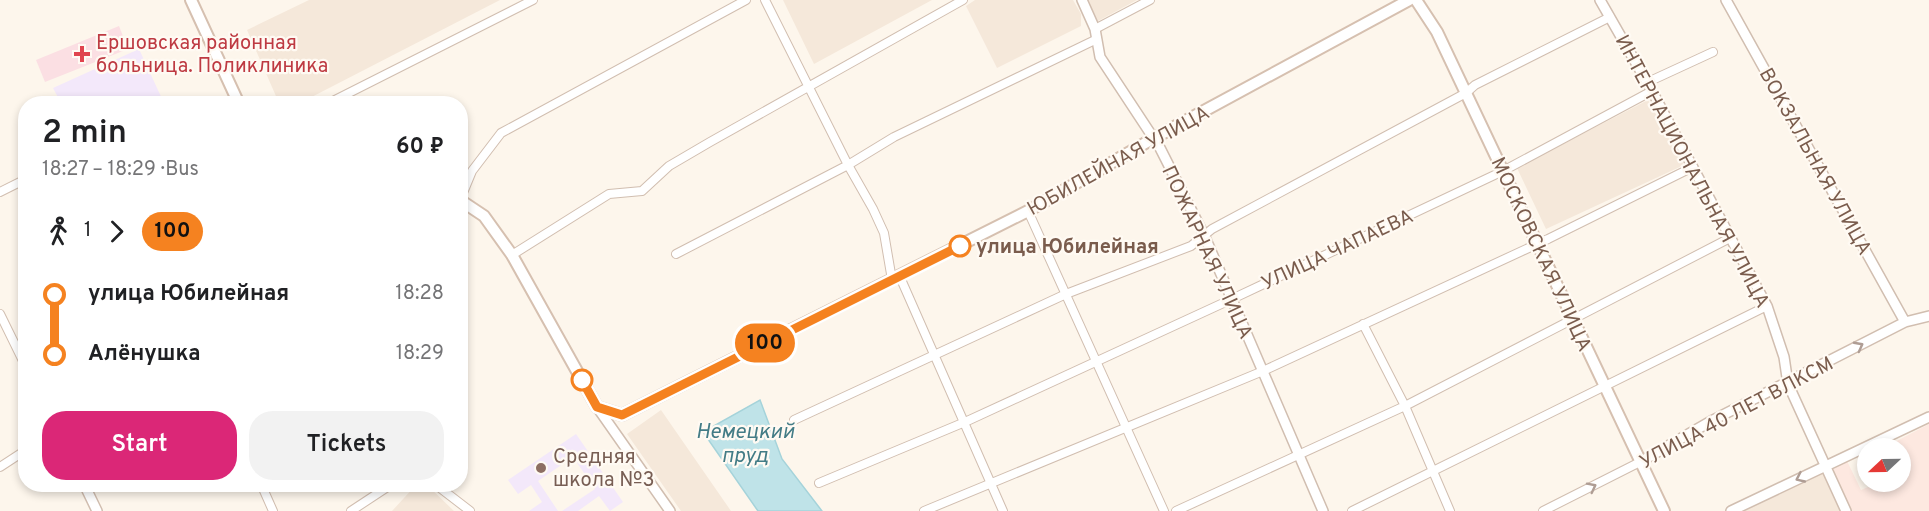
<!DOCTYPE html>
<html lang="en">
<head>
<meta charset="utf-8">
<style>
  :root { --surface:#fff; --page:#f2f2f2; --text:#202124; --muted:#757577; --accent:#db2777 }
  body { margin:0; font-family:Overpass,sans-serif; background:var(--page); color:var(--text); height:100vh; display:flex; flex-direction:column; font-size:22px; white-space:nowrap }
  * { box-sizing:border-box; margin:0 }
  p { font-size:20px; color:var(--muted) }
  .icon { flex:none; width:33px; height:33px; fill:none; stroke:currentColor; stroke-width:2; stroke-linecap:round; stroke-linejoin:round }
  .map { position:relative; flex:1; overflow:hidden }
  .panel { position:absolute; left:18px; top:96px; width:450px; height:396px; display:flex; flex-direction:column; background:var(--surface); border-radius:24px; box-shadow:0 3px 9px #0003 }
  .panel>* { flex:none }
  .badge { padding:0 12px; border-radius:20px; font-size:21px; line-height:39px }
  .needle { width:39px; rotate:248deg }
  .fabs { position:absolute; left:1857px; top:438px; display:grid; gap:12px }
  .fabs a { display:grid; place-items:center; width:54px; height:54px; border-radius:50%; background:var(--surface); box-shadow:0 3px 9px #0003; font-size:30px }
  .map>.badge { position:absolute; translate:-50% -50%; box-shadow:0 0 0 3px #fff }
  .legs { display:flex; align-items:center; gap:9px; height:66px; padding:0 24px; font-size:20px }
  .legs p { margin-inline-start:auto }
  .summary { display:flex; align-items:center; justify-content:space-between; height:102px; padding:0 24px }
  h1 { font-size:33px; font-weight:600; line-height:45px }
  .primary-button { display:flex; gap:12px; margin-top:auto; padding:12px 24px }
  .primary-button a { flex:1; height:69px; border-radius:24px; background:var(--accent); color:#fff; font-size:24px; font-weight:600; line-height:69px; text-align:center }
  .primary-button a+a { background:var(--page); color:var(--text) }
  ul { padding:0 24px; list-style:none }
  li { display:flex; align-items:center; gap:21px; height:60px; font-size:22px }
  li i { display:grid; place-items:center; width:9px; height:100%; margin:0 8px; background:currentColor }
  li i::after { content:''; width:15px; height:15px; margin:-8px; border:4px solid; border-radius:50%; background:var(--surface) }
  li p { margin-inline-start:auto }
  li:first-child i { background:linear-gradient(#0000 50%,currentColor 0) }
  li:last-child i { background:linear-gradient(currentColor 50%,#0000 0) }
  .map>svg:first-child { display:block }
  .residential { fill:#f5e8da }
  .commercial { fill:#fde8e0 }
  .education { fill:#f3e8fa }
  .medical { fill:#fbdfe3 }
  .water { fill:#bfe3e8; stroke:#a5d3da; stroke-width:1.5 }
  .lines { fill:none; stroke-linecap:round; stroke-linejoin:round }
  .minor-casing { stroke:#d1beb0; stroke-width:10 }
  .tertiary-casing { stroke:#d1beb0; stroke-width:12 }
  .secondary-casing { stroke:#d6c0b0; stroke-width:14 }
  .minor { stroke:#fff; stroke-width:8 }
  .tertiary { stroke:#fff; stroke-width:9 }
  .secondary { stroke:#fff; stroke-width:10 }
  .oneway { stroke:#af9d94 }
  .line-1-casing { stroke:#fff; stroke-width:14 }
  .line-1 { stroke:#f58220; stroke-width:9 }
  .health-dot { fill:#e0444e; stroke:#fffaf3; stroke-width:2 }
  .stop-1-dot { fill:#fff; stroke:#f58220; stroke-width:3 }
  .education-dot { fill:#8d6e63; stroke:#fffaf3; stroke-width:2 }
  .labels { text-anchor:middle; stroke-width:4.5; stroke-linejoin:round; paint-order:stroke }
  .health-label { font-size:20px; fill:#be3a42; stroke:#fffaf3; text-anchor:start }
  .street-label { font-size:20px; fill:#7a5c4d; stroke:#fffaf3 }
  .stop-label { font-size:20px; font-weight:bold; fill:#7a5c4d; stroke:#fffaf3; text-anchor:start }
  .education-label { font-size:20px; fill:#785e54; stroke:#fffaf3; text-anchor:start }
  .water-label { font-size:21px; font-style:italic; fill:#437c86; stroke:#fffaf3 }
</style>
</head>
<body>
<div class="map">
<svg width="1929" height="511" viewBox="0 0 1929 511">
  <rect width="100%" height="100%" fill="#fdf6ec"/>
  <path class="residential" d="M309,0H500L300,103H279L247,30Z
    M783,0H932L814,64Z
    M975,0H1073L1081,14V26L997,68L966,6Z
    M1087,0H1137L1098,21Z
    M1648,100L1684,165L1546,229L1517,168Z
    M661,410L731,511H732H681L627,434Z
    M1824,471L1842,511H1741Z
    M416,485H427L454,511H392Z"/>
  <path class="commercial" d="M1929,424V511H1849L1829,469L1847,461L1861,490L1880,482H1900L1901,472L1905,469L1901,459L1900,448H1895L1893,443Z"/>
  <path class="education" d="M139,49L164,103H61L53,88Z
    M576,434L623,502L610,511L599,496L578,511H562L595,489L573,457L538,481L558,511H529L542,502L531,485L518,494L508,480Z"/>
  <path class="medical" d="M119,26L128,49L45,82L36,60Z"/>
  <path class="water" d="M760,400L782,459L822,511H758L703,432Z"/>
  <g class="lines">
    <defs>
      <path id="minor" d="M765,0L848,165L873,209L884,233L891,274L900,277L1003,511
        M1095,29L1150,0
        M1648,82L1713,52
        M327,104L533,0
        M0,192L26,179
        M460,200L472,171L501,133L746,0
        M1028,211L1164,511
        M676,254L848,165L894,137L1097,39
        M512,255L609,194L642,191L669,166L710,142L963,0
        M0,314L26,367
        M1363,324L1405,406L1450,511
        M794,420L1066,294L1191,246L1212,229L1466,93L1475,85L1610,17
        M0,467L26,450
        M819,483L965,422L1232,299L1503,171L1652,91
        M261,484L273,511
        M435,484L470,511
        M351,511L392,484
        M924,511L1263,371L1548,239L1693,167
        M1176,511L1405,406L1730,238
        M1352,511L1767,306
        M1543,511L1640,462"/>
      <path id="tertiary" d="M1082,0L1095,29L1100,57L1160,148L1205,237L1323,511
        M1600,0L1652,91L1767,306L1784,357L1788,384L1846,511
        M1726,0L1905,322
        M597,407L670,511
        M1640,462L1713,420L1905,322L1929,316
        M84,484L97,511
        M1731,511L1929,417"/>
      <path id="secondary" d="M191,0L239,104
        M1416,0L1437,32L1664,511
        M460,200L484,216L512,255L597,407L622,415L1028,211L1154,138L1409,0"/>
    </defs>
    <use href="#minor" class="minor-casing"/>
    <use href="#tertiary" class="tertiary-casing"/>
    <use href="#secondary" class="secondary-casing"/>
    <use href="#minor" class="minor"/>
    <use href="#tertiary" class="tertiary"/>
    <use href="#secondary" class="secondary"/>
  </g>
  <defs><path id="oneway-chevron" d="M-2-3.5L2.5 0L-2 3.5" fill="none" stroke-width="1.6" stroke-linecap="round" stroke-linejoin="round" transform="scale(1.5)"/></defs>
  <g class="oneway">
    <use href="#oneway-chevron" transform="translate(1859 346) rotate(-28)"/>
    <use href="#oneway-chevron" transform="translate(1800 478) rotate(155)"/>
    <use href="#oneway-chevron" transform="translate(1592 487) rotate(-27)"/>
  </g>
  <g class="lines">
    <defs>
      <path id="line-1" d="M582,380L597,407L622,415L960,246"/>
    </defs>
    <use href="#line-1" class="line-1-casing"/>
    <use href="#line-1" class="line-1"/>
  </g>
  <path class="health-dot" d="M79 45h6v6h6v6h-6v6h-6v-6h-6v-6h6z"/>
  <g class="stop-1-dot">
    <circle cx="960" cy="246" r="10"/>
    <circle cx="582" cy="380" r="10"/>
  </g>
  <circle class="education-dot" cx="541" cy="468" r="6"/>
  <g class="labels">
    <g class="health-label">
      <text x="96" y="49">Ершовская районная<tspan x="96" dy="23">больница. Поликлиника</tspan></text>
    </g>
    <g class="street-label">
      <text transform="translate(1118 160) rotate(-29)" y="7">ЮБИЛЕЙНАЯ УЛИЦА</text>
      <text transform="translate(1816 161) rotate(61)" y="7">ВОКЗАЛЬНАЯ УЛИЦА</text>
      <text transform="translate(1693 171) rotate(62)" y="7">ИНТЕРНАЦИОНАЛЬНАЯ УЛИЦА</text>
      <text transform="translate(1337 249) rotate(-25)" y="7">УЛИЦА ЧАПАЕВА</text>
      <text transform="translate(1208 252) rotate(65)" y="7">ПОЖАРНАЯ УЛИЦА</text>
      <text transform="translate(1542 254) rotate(65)" y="7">МОСКОВСКАЯ УЛИЦА</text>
      <text transform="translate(1736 412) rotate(-28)" y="7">УЛИЦА 40 ЛЕТ ВЛКСМ</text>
    </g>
    <g class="stop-label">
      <text x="976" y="253">улица Юбилейная</text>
    </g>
    <g class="education-label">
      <text x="553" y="463">Средняя<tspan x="553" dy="23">школа №3</tspan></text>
    </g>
    <g class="water-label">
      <text x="745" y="438">Немецкий<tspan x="745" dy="24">пруд</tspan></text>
    </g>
  </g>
</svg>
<div class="fabs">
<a><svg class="needle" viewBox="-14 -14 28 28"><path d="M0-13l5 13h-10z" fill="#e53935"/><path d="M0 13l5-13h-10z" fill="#757577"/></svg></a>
</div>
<b class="badge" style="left:765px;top:343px;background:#f58220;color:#111">100</b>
<section class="panel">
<div class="summary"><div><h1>2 min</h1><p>18:27 – 18:29 · Bus</p></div><b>60 ₽</b></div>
<div class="legs"><svg class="icon" aria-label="walk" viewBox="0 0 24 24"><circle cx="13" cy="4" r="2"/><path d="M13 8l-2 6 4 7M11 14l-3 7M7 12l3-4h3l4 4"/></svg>1<svg class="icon" aria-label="forward" viewBox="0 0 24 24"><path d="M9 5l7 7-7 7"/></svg><b class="badge" style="background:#f58220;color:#111">100</b></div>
<ul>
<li><i style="color:#f58220"></i><b>улица Юбилейная</b><p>18:28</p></li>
<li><i style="color:#f58220"></i><b>Алёнушка</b><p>18:29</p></li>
</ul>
<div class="primary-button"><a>Start</a><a>Tickets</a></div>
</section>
</div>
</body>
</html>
